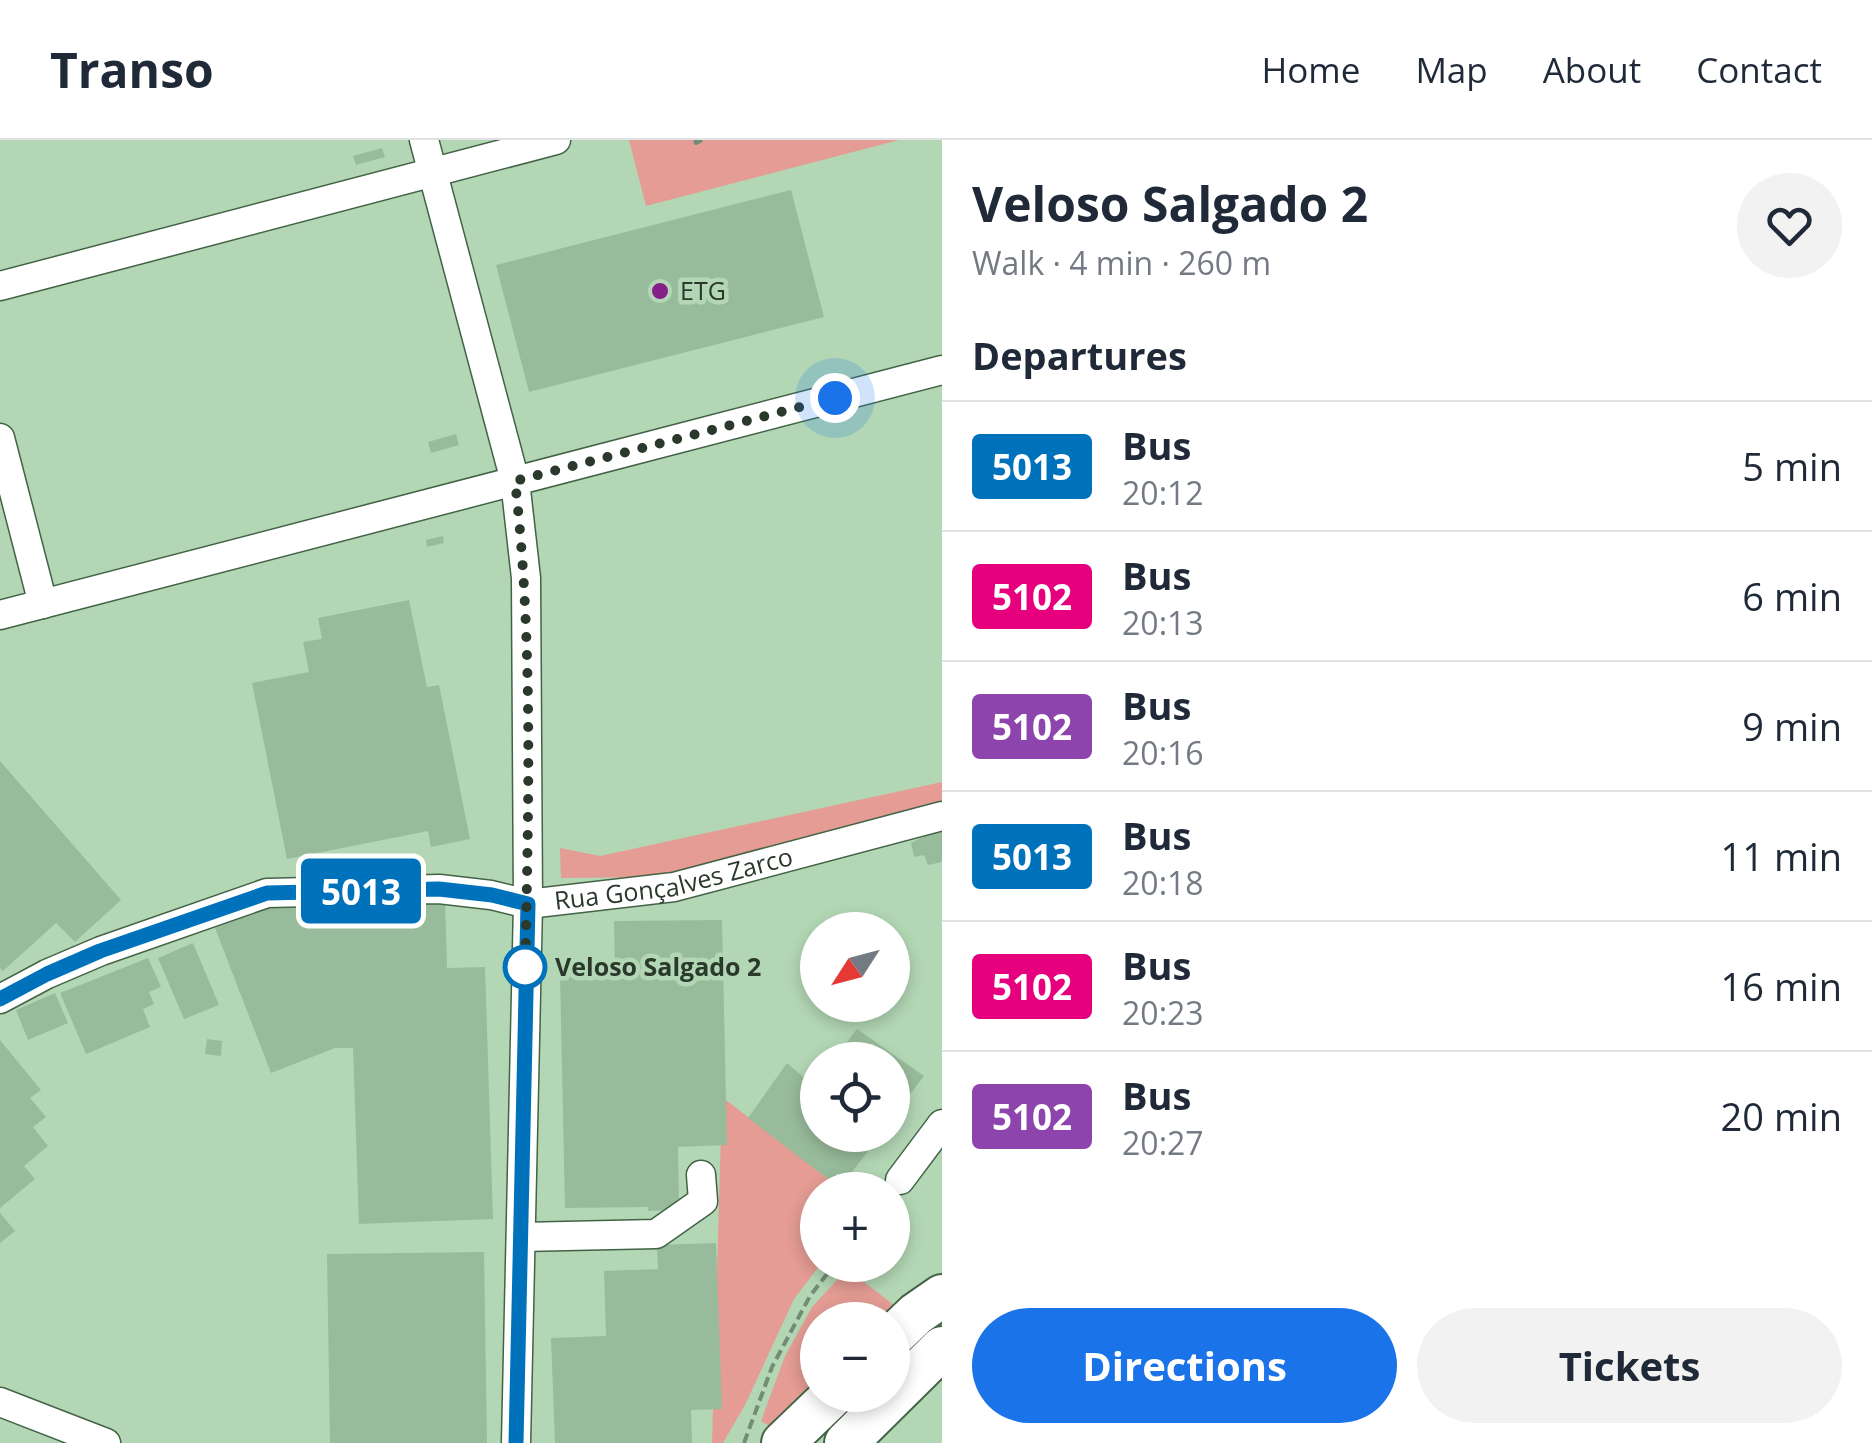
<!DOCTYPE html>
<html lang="en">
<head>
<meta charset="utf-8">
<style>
  :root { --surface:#fff; --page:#f2f2f3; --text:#1f2937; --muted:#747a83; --line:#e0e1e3; --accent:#1a73e8 }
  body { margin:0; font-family:"Open Sans",sans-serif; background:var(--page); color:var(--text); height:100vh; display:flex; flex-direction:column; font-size:38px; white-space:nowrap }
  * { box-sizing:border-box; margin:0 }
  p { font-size:32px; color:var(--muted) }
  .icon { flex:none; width:55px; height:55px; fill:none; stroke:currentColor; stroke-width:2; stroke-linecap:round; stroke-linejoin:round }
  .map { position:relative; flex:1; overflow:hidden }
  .side { display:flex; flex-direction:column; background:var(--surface); width:930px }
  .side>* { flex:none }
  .badge { padding:0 20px; border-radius:8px; font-size:35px; line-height:65px }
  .needle { width:65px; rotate:234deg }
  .tools { position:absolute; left:800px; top:772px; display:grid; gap:20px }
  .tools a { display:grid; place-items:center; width:110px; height:110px; border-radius:50%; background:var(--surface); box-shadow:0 5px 15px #0003; font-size:50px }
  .you { position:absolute; width:50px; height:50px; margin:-25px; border:8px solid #fff; border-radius:50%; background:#1a73e8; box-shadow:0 0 0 15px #1a73e833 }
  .map>.badge { position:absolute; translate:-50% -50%; box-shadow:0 0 0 5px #fff }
  h2 { padding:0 30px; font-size:38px; line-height:90px }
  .round { display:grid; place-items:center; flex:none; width:105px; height:105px; border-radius:52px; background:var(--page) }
  .summary { display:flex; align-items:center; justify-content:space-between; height:170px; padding:0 30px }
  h1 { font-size:48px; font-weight:700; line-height:75px }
  .action { display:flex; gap:20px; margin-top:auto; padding:20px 30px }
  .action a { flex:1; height:115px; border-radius:60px; background:var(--accent); color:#fff; font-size:40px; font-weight:700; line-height:115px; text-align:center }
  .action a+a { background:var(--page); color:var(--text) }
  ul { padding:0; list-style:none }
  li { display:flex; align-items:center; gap:30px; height:130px; padding:0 30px; border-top:2px solid var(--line) }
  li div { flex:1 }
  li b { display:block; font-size:38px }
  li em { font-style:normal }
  li .badge { min-width:110px; font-weight:700; text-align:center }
  header { display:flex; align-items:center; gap:60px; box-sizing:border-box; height:140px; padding:0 50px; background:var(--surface); border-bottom:2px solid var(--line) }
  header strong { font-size:48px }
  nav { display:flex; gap:55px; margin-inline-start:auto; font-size:35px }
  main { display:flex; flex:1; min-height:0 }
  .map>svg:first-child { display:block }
  .green { fill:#e49c94 }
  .building { fill:#98bc9b }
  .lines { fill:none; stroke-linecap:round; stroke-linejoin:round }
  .minor-casing { stroke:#426345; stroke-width:31 }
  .highway-casing { stroke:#426345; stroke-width:46 }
  .path { stroke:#738d75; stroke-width:4; stroke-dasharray:10 5; stroke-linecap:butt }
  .minor { stroke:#fff; stroke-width:28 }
  .highway { stroke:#fff; stroke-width:42 }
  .line-casing { stroke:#fff; stroke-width:22 }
  .line { stroke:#0072bc; stroke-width:15 }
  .walk { stroke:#2a392c; stroke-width:10; stroke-dasharray:0 18 }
  .poi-dot { fill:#852089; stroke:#b3d7b5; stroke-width:4 }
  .stop-dot { fill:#fff; stroke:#0072bc; stroke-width:5 }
  .labels { text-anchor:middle; stroke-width:9; stroke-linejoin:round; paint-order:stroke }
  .poi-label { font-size:25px; fill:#2a392c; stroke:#b3d7b5; text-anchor:start }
  .street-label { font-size:25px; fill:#2a392c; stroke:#b3d7b5 }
  .stop-label { font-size:25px; font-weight:bold; fill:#2a392c; stroke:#b3d7b5; text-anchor:start }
</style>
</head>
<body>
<header>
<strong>Transo</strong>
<nav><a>Home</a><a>Map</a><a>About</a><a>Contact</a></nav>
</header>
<main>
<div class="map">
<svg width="942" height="1303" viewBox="0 0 942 1303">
  <rect width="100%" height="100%" fill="#b3d7b5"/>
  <path class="green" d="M629,0H899L646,66Z
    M942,642V666L667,737L561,738L560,708L600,716Z
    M722,957L843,1050H818L820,1125L794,1159L745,1265L723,1303H712Z
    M847,1129L894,1165L880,1180H818L817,1246L776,1290L761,1281L785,1216L812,1167Z"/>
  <path class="building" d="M382,8L385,17L356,25L353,16Z
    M791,50L824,177L529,252L496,125Z
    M456,294L459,305L431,313L428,302Z
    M443,396L444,403L427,407L426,400Z
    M409,460L427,547L439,545L470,699L431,707L428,691L287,719L252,543L309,532L303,502L322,499L318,478Z
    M0,621L121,760L75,802L56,783L3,831L0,828Z
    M942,688V722L928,725L924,715L914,717L911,703Z
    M297,757L445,758L447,828L485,827L493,1079L359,1084L353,908H335L271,933L215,788Z
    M722,780L727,1005L678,1007L679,1070L648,1071V1067L565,1068L560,835L615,834L614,781Z
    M193,803L219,865L184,879L158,818Z
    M148,818L161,847L149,852L154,864L143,869L150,887L86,914L60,853Z
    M55,853L68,883L28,900L16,870Z
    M857,889L924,936L892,978V920H833Z
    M207,899L222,901L221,916L205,914Z
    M0,900L41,950L30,958L46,977L33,987L48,1006L24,1026L35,1039L0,1068Z
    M787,923L814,946L818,941V995H880L840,1048L748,978Z
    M0,1073L15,1091L0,1103Z
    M716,1103L722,1269L691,1270L692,1303H555L551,1198L606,1196L604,1131L658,1129L657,1105Z
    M484,1112L487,1303H330L327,1114Z"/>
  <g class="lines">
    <defs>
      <g id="minor">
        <path d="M424,0L515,341L526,438L528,764L516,1303"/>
        <path d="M0,146L556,0"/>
        <path d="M0,298L43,464"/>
        <path d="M0,475L942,230"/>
        <path id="s1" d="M0,859L47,834L101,811L267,753L439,749L491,755L528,764L674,747L942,676"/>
        <path d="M900,1040L942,984"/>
        <path d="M521,1097L656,1094L703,1061L701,1035"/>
        <path d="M0,1262L106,1303"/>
      </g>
      <path id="highway" d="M892,1197L916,1174L942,1156
        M783,1303L833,1255
        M846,1303L942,1208"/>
    </defs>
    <use href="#minor" class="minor-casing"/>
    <use href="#highway" class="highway-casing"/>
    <path class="path" d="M695,0L696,3L702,0
      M744,1303L772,1227L810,1156L834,1125"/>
    <use href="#minor" class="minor"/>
    <use href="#highway" class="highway"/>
  </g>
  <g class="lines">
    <defs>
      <path id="line" d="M0,859L47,834L100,811L267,753L439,749L492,755L528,764L516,1303"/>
    </defs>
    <use href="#line" class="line-casing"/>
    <use href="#line" class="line"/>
    <path class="walk" d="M525,827V842C528,676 534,507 515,341L835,258"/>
  </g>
  <circle class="poi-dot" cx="660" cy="151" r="10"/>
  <circle class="stop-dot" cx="525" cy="827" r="20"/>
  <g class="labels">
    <g class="poi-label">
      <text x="680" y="160">ETG</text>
    </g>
    <g class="street-label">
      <text dy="9" stroke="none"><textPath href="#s1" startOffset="698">Rua Gonçalves Zarco</textPath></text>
    </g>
    <g class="stop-label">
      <text x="555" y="836">Veloso Salgado 2</text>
    </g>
  </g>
</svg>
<div class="tools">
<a><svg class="needle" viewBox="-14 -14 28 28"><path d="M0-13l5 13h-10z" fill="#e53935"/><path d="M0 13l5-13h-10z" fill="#747a83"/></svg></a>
<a><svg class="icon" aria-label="locate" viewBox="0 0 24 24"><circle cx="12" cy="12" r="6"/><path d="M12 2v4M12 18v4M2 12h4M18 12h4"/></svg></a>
<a>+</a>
<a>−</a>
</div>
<div class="you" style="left:835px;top:258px"></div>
<b class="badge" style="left:361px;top:751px;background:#0072bc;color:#fff">5013</b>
</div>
<section class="side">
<div class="summary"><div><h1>Veloso Salgado 2</h1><p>Walk · 4 min · 260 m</p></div><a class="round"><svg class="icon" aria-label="heart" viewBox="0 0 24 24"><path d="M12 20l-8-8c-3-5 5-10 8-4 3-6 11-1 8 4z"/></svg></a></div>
<h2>Departures</h2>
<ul>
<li><span class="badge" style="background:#0072bc;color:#fff">5013</span><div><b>Bus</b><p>20:12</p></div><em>5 min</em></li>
<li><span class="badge" style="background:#e6007e;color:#fff">5102</span><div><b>Bus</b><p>20:13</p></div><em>6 min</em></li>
<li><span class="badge" style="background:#8e44ad;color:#fff">5102</span><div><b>Bus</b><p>20:16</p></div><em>9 min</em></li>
<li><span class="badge" style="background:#0072bc;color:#fff">5013</span><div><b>Bus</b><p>20:18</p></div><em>11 min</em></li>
<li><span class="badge" style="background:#e6007e;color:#fff">5102</span><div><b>Bus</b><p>20:23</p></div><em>16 min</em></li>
<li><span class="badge" style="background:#8e44ad;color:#fff">5102</span><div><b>Bus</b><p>20:27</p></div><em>20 min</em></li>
</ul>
<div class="action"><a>Directions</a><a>Tickets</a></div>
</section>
</main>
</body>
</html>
